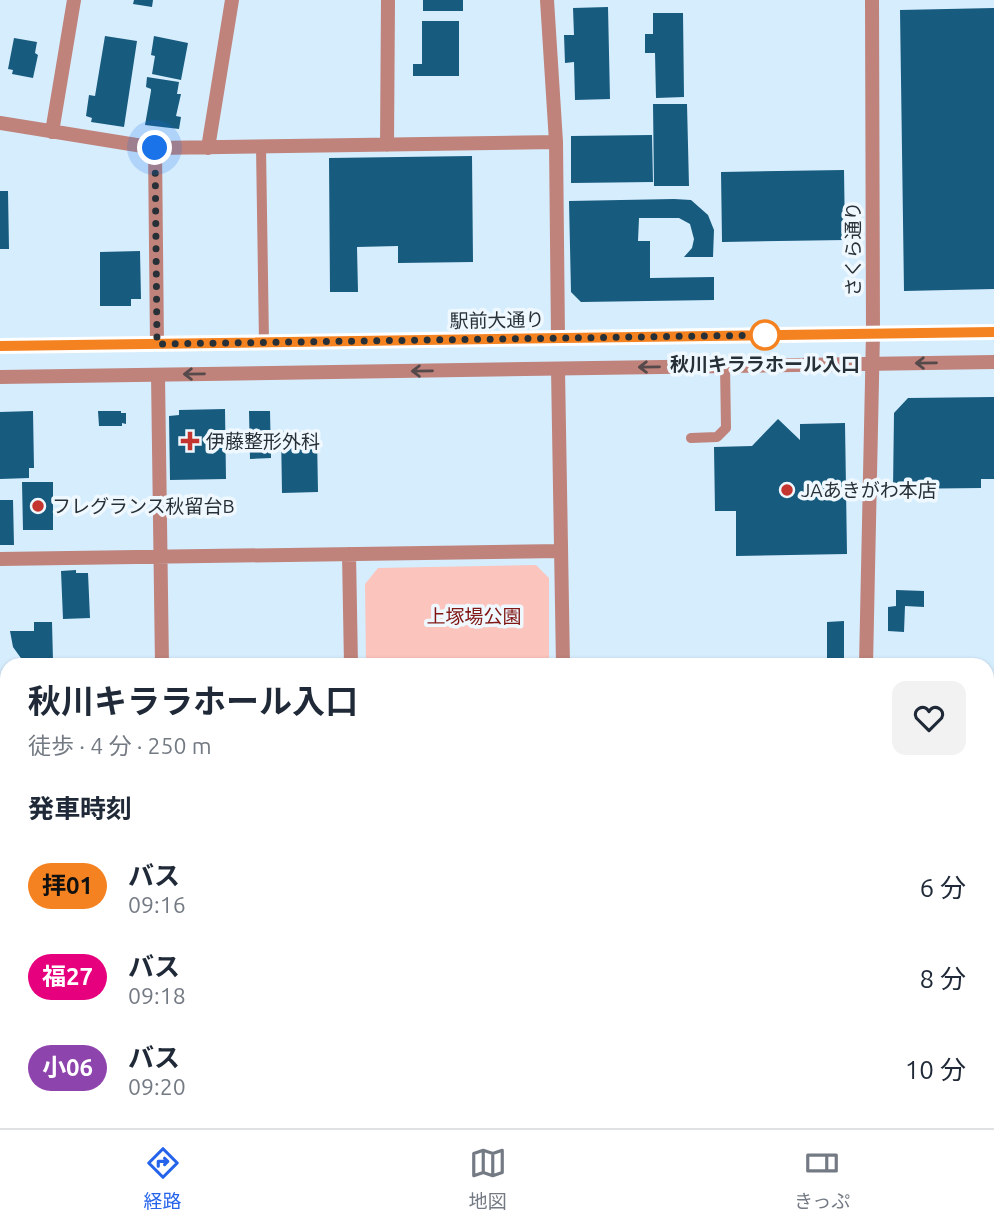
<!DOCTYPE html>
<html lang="ja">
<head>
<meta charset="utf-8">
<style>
  :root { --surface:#fff; --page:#f2f2f3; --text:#1f2937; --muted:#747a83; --line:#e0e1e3; --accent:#2563eb }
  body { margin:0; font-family:Ubuntu,"Noto Sans JP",sans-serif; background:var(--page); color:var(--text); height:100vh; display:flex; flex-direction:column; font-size:26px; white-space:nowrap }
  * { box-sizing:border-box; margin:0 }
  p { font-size:23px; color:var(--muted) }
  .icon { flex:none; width:38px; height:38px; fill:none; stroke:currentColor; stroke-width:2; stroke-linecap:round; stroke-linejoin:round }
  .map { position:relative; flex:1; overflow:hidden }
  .side { position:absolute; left:0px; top:658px; width:994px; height:471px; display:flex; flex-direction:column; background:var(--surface); border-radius:21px 21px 0 0; box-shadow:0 2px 5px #0004 }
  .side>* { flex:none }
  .badge { padding:0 14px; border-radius:23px; font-size:24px; line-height:46px }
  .you { position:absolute; width:35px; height:35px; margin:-18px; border:5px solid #fff; border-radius:50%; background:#1a73e8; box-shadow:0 0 0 10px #1a73e833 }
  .map>.badge { position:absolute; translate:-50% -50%; box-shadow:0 0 0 4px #fff }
  h2 { padding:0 28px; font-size:26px; line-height:63px }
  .round { display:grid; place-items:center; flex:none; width:74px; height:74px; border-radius:14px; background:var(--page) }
  .summary { display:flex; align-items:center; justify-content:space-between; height:119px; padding:0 28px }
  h1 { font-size:33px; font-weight:700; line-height:52px }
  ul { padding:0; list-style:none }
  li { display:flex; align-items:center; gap:21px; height:91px; padding:0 28px }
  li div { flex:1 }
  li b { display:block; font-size:26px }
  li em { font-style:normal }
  li .badge { min-width:77px; font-weight:700; text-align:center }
  .dock { display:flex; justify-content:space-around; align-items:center; height:98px; border-top:2px solid var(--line); background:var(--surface); font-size:19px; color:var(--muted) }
  .dock a { display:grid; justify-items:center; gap:4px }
  .dock .active { color:var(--accent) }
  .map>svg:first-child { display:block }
  .green { fill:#fbc4bd }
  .building { fill:#175b7f }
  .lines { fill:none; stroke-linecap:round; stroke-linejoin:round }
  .service { stroke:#bf837b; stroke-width:10 }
  .minor { stroke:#bf837b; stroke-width:14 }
  .tertiary { stroke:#bf837b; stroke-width:14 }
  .oneway { stroke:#55494b }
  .line-casing { stroke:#fff; stroke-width:16 }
  .line { stroke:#f58220; stroke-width:10 }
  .walk { stroke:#273036; stroke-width:7; stroke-dasharray:0 12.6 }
  .stop-dot { fill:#fff; stroke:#f58220; stroke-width:3.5 }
  .poi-dot { fill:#c3352e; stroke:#eff8ff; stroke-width:2.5 }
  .labels { text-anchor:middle; stroke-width:7; stroke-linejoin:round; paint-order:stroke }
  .street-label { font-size:19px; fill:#273036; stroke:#eff8ff }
  .stop-label { font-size:19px; font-weight:bold; fill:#273036; stroke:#eff8ff }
  .poi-label { font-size:19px; fill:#273036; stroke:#eff8ff; text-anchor:start }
  .park-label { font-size:19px; fill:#801714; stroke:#eff8ff }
</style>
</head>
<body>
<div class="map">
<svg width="994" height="1128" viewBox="0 0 994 1128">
  <rect width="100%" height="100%" fill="#d6edfe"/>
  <path class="green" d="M536,565L549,578V665H366L365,584L378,568Z"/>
  <path class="building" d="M134,0H153L152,7L133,4Z
    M423,0H463V11H423Z
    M608,7L610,99L575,100L574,62L565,63L564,35H574L573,8Z
    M994,8V289L904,291L900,10Z
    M653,13H683L684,97L656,98L655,53H645V34H653Z
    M422,21H459V76H413V64H422Z
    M105,36L137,41L124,127L91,122L92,118L86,116L89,95L95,96Z
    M154,36L188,43L181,80L152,74L155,56L151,55Z
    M14,38L37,42L35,53L38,55L33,78L12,74L13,70L8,69Z
    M147,77L179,82L177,94H181L176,116L181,117L179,129L145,125L151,91V89L146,87Z
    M653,104H687L689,186H654Z
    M652,135L653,182L571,183V136Z
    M472,156L473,262L398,263V246L357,247L358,292H330L329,158Z
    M844,170L845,240L722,242L721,172Z
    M0,191H8L9,249H0Z
    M674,199L691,200L708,215L714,230L713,257H684L692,248L694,239L690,224L679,218H639L638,241H650V278L714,277V300L581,302L571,292L569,201Z
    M140,251L141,299H131V306H100V252Z
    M994,397V479H981V488L893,489L894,413L908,398Z
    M225,409L226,479L170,480L169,416L179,415V410Z
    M33,411L34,468H29V478L0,479V412Z
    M98,411H121V413H126V424L122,423V426H99Z
    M249,411H270L271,458L250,459Z
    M778,419L800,440V424L845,423L847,554L736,556V511H715L714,447L752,446Z
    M281,431H310V436H317L318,492L282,493Z
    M22,482H53V530H23Z
    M0,500H13L14,545H0Z
    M76,570V573H88L90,618L63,619L61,571Z
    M896,590L924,591V607L905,606L904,632L888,631V607L896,606Z
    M844,621V663H827V622Z
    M34,622H52L53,661H23L13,647L10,631H34Z
    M772,1122H813L809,1128H783Z"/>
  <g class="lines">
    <path class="service" d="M261,147L264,342
      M691,438L717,437L726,428L725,366
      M566,1122V1128"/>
    <path class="minor" d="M547,0L556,142L558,338
      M0,123L155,148L556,142
      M52,132L74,0
      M387,145L388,0
      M155,148L157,344
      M208,148L232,0
      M558,369L563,665
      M158,375L162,665
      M349,554L351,665
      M0,559L561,551
      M987,704H994
      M0,1042H7
      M728,1122L739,1128"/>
    <path class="tertiary" d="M0,346L994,332
      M0,377L994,362
      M866,665L873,333L872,0
      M851,1128L852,1122"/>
  </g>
  <defs><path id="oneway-shaft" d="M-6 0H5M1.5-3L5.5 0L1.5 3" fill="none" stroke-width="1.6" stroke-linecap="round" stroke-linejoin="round" transform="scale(1.75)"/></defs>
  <g class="oneway">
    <use href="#oneway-shaft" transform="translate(926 363) rotate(179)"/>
    <use href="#oneway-shaft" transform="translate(649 367) rotate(179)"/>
    <use href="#oneway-shaft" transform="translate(422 371) rotate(179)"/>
    <use href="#oneway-shaft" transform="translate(194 374) rotate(179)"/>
  </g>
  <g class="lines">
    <defs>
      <path id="line" d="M0,346L994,332"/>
    </defs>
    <use href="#line" class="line-casing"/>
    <use href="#line" class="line"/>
    <path class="walk" d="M155,148L157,344L773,335H765"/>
  </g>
  <circle class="stop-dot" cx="765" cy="335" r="14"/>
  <g class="poi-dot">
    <path d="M186.5 430.5h7v7h7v7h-7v7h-7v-7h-7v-7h7z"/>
    <circle cx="787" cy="490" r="7"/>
    <circle cx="38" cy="506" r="7"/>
  </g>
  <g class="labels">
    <g class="street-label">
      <text transform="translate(853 249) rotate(-90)" y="7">さくら通り</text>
      <text transform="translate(497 320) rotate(-1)" y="7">駅前大通り</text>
    </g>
    <g class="stop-label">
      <text x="765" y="371">秋川キララホール入口</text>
    </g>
    <g class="poi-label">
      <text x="206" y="448">伊藤整形外科</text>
      <text x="801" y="497">JAあきがわ本店</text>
      <text x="52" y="513">フレグランス秋留台B</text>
    </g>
    <g class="park-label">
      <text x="474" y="623">上塚場公園</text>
    </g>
  </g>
</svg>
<div class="you" style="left:155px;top:148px"></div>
<section class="side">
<div class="summary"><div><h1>秋川キララホール入口</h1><p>徒歩 · 4 分 · 250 m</p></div><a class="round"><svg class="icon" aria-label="heart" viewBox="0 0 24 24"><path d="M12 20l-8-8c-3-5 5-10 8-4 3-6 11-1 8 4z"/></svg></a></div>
<h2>発車時刻</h2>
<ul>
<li><span class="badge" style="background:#f58220;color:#111">拝01</span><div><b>バス</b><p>09:16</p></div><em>6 分</em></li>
<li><span class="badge" style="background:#e6007e;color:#fff">福27</span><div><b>バス</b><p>09:18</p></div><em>8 分</em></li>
<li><span class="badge" style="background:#8e44ad;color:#fff">小06</span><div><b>バス</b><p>09:20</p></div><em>10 分</em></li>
</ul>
</section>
</div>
<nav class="dock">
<a class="active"><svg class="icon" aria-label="directions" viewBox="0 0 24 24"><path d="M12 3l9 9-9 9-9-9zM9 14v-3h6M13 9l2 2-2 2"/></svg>経路</a>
<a><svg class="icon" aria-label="map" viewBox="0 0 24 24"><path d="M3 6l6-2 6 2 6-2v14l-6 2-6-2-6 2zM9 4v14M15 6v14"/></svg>地図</a>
<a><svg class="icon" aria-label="tickets" viewBox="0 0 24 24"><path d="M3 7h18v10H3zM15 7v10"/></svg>きっぷ</a>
</nav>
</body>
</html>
